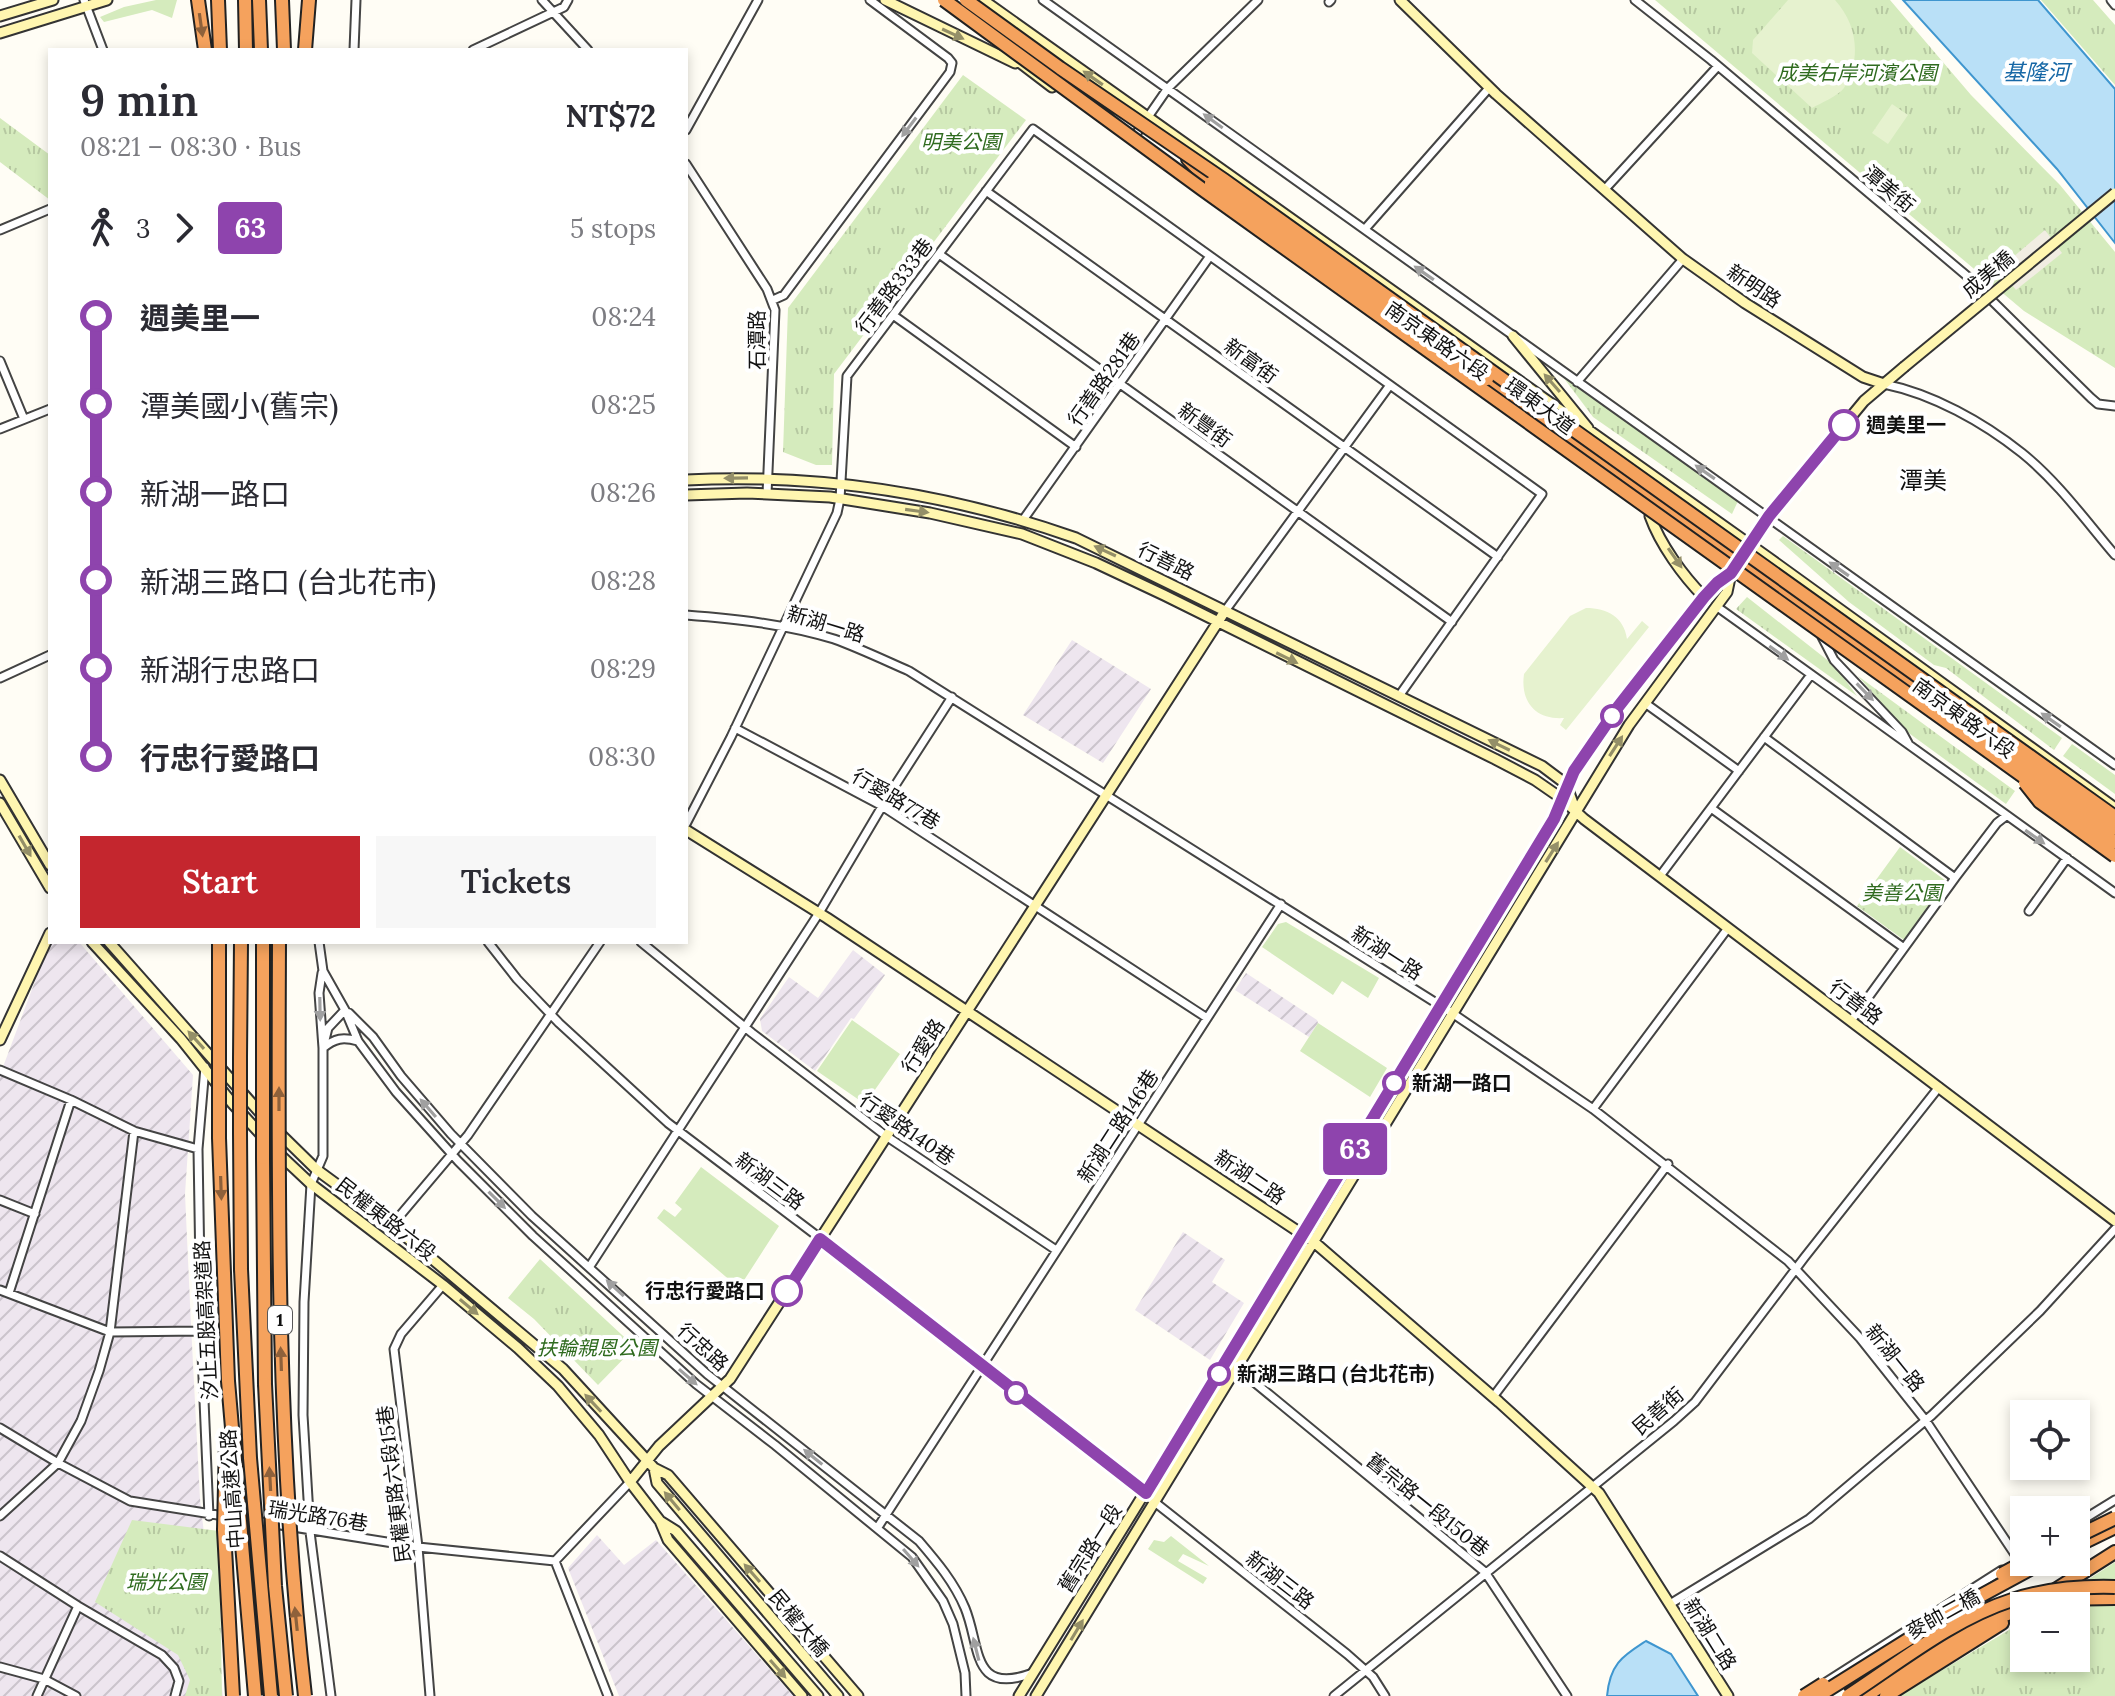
<!DOCTYPE html>
<html lang="en">
<head>
<meta charset="utf-8">
<style>
  :root { --surface:#fff; --page:#f7f7f7; --text:#2b2b33; --muted:#7c7c81; --accent:#c4262e }
  body { margin:0; font-family:Lora,"Noto Sans TC",serif; background:var(--page); color:var(--text); height:100vh; display:flex; flex-direction:column; font-size:30px; white-space:nowrap }
  * { box-sizing:border-box; margin:0 }
  p { font-size:26px; color:var(--muted) }
  .icon { flex:none; width:44px; height:44px; fill:none; stroke:currentColor; stroke-width:2; stroke-linecap:round; stroke-linejoin:round }
  .map { position:relative; flex:1; overflow:hidden }
  .sheet { position:absolute; left:48px; top:48px; width:640px; height:896px; display:flex; flex-direction:column; background:var(--surface); border-radius:0px; box-shadow:0 4px 12px #0003 }
  .sheet>* { flex:none }
  .badge { padding:0 16px; border-radius:6px; font-size:28px; line-height:52px }
  .fabs { position:absolute; left:2010px; top:1400px; display:grid; gap:16px }
  .fabs a { display:grid; place-items:center; width:80px; height:80px; border-radius:0px; background:var(--surface); box-shadow:0 4px 12px #0003; font-size:40px }
  .map>.badge { position:absolute; translate:-50% -50%; box-shadow:0 0 0 4px #fff }
  .legs { display:flex; align-items:center; gap:12px; height:88px; padding:0 32px; font-size:26px }
  .legs p { margin-inline-start:auto }
  .head { display:flex; align-items:center; justify-content:space-between; height:136px; padding:0 32px }
  h1 { font-size:44px; font-weight:600; line-height:60px }
  .action { display:flex; gap:16px; margin-top:auto; padding:16px 32px }
  .action a { flex:1; height:92px; border-radius:0px; background:var(--accent); color:#fff; font-size:32px; font-weight:600; line-height:92px; text-align:center }
  .action a+a { background:var(--page); color:var(--text) }
  ul { padding:0 32px; list-style:none }
  li { display:flex; align-items:center; gap:28px; height:88px; font-size:30px }
  li i { display:grid; place-items:center; width:12px; height:100%; margin:0 10px; background:currentColor }
  li i::after { content:''; width:20px; height:20px; margin:-10px; border:6px solid; border-radius:50%; background:var(--surface) }
  li p { margin-inline-start:auto }
  li:first-child i { background:linear-gradient(#0000 50%,currentColor 0) }
  li:last-child i { background:linear-gradient(currentColor 50%,#0000 0) }
  .map>svg:first-child { display:block }
  .industrial { fill:url(#industrial-furrows) }
  .grass { fill:#d5ebbd }
  .park { fill:url(#park-tufts) }
  .pitch { fill:#e6f2cf }
  .plaza { fill:#f1ede2 }
  .water { fill:#b9e0f7; stroke:#3f96cf; stroke-width:2 }
  .lines { fill:none; stroke-linecap:round; stroke-linejoin:round }
  .street-casing { stroke:#444; stroke-width:11 }
  .secondary-casing { stroke:#333; stroke-width:13 }
  .highway-casing { stroke:#222; stroke-width:16 }
  .street { stroke:#fff; stroke-width:7 }
  .secondary { stroke:#fff6b0; stroke-width:9 }
  .highway { stroke:#f5a25d; stroke-width:12 }
  .secondary-bridge-casing { stroke:#333; stroke-width:13; stroke-linecap:butt }
  .highway-bridge-casing { stroke:#222; stroke-width:16; stroke-linecap:butt }
  .secondary-bridge { stroke:#fff6b0; stroke-width:9 }
  .highway-bridge { stroke:#f5a25d; stroke-width:12 }
  .oneway { fill:#8e613b }
  .oneway2 { fill:#948f68 }
  .oneway3 { fill:#a0a0a0 }
  .line-1-casing { stroke:#fff; stroke-width:18 }
  .line-1 { stroke:#8e44ad; stroke-width:12 }
  .stop-1-dot { fill:#fff; stroke:#8e44ad; stroke-width:4 }
  .labels { text-anchor:middle; stroke-width:8; stroke-linejoin:round; paint-order:stroke }
  .shield { fill:#fff; stroke:#585858; stroke-width:2 }
  .shield-label { font-size:18px; font-weight:bold; fill:#111 }
  .park-label { font-size:20px; font-style:italic; fill:#2f6b1f; stroke:#fff }
  .street-label { font-size:20px; fill:#111; stroke:#fff }
  .stop-label { font-size:20px; font-weight:bold; fill:#111; stroke:#fff; text-anchor:start }
  .water-label { font-size:22px; font-style:italic; fill:#1768a6; stroke:#fff }
  .quarter-label { font-size:24px; fill:#111; stroke:#fff }
</style>
</head>
<body>
<div class="map">
<svg width="2115" height="1696" viewBox="0 0 2115 1696">
  <defs>
    <pattern id="industrial-furrows" width="10" height="10" patternUnits="userSpaceOnUse" patternTransform="scale(2)"><rect width="10" height="10" fill="#eee6ef"/><path d="M-1 1l2-2M0 10L10 0M9 11l2-2" fill="none" stroke="#cbc4cc"/></pattern>
    <pattern id="park-tufts" width="24" height="20" patternUnits="userSpaceOnUse" patternTransform="scale(2)"><rect width="24" height="20" fill="#d5ebbd"/><path d="M3 7l-1-3M5 7V3M7 7l1-3M15 17l-1-3M17 17v-4M19 17l1-3" fill="none" stroke="#b6c8a1"/></pattern>
  </defs>
  <rect width="100%" height="100%" fill="#fffdf5"/>
  <path class="industrial" d="M1072,640L1151,689L1103,763L1023,715Z
    M50,941L79,942L193,1075L185,1194L191,1325L200,1499L223,1696H0V1075Z
    M853,950L885,975L854,1019L851,1018L815,1071L762,1031L760,1019L789,977L818,998Z
    M1246,973L1317,1020L1318,1023L1309,1037L1235,990Z
    M1183,1232L1225,1260L1212,1282L1244,1303L1210,1360L1135,1310Z
    M597,1535L624,1565L656,1540L793,1696H619L568,1568Z"/>
  <path class="grass" d="M156,0H177L172,18L152,10L104,22L100,17L124,7Z
    M1286,922L1379,978L1368,998L1342,981L1333,995L1262,947L1278,924Z
    M852,1020L900,1054L865,1104L817,1071Z
    M1318,1023L1387,1068L1370,1097L1300,1051Z
    M701,1167L779,1226L739,1288L657,1218L664,1209L675,1217L682,1209L675,1203Z
    M1171,1536L1209,1566L1183,1554L1178,1561L1207,1578L1203,1584L1148,1549L1154,1540L1164,1542Z"/>
  <path class="park" d="M1655,0H1890L1971,95L2060,185L2115,252V368L2024,311Z
    M2041,0H2093L2115,25V85Z
    M963,75L1026,120L834,374L832,465H816L783,452L788,308Z
    M0,118L50,155V200L0,162Z
    M1563,377L1738,501L1732,514L1593,417Z
    M1783,536L2062,738L2054,750L1946,668L1934,665L1849,602L1779,540Z
    M1747,597L1835,666L1857,696L1736,609Z
    M1858,676L2015,791L2006,804L1906,731Z
    M2072,744L2115,775V794L2063,756Z
    M1900,847L1946,881L1904,940L1857,906Z
    M540,1259L635,1347L598,1385L534,1319L508,1298Z
    M132,1520L219,1531L222,1696H185L190,1680L178,1655L95,1602Z
    M2115,1562V1696H1899L2024,1621V1658H2076V1606H2048Z"/>
  <path class="pitch" d="M1788,0H1835C1857,24 1862,58 1844,88C1838,96 1821,103 1812,108L1752,53L1753,40Z
    M1892,104L1908,115L1888,144L1872,133Z
    M1586,608C1607,608 1624,617 1627,639L1642,621L1649,627L1566,730L1560,725L1564,718C1536,720 1520,702 1524,674L1570,616Z"/>
  <path class="plaza" d="M2045,230L2062,253L2016,290L1999,269Z"/>
  <path class="water" d="M1903,0H2038L2115,89V243L2057,169Z
    M1646,1641L1671,1654L1698,1696H1607C1610,1663 1623,1656 1646,1641Z"/>
  <g class="lines">
    <defs>
      <path id="street" d="M84,0L103,50
        M542,0L588,50
        M1043,0L2115,765
        M1635,0L1711,60L1967,276L2091,398L2098,404L2115,406
        M2111,0L2115,5
        M1329,2L1331,0
        M354,50L356,0
        M473,50L564,7L568,0
        M686,130L758,0
        M1132,140L1168,88L1258,0
        M686,164L767,289L775,310L767,494
        M1606,188L1718,66
        M986,191L1498,557
        M1365,229L1489,88
        M0,230L50,209
        M939,254L1452,622
        M773,300L784,295L950,72L952,63L948,58L870,0
        M893,315L1076,447
        M0,361L24,419
        M1577,382L1683,259
        M1884,384C1933,394 1983,422 2022,453C2058,482 2086,521 2115,555
        M0,429L50,409
        M1023,520L1210,256
        M1716,606L2115,893
        M1225,611L1390,385
        M686,615C736,619 785,624 834,639C859,648 884,660 909,671L1452,1013L1593,1109L1788,1261L1860,1338L1926,1421L2018,1559
        M1822,637L1834,660L1902,732L1908,743
        M0,678L50,655
        M1645,703L1739,771
        M735,728L882,806L1207,1018
        M1764,737L1955,878
        M1711,808L1904,948
        M686,824L731,737L837,513L840,499L847,376L1033,129L1542,494L1399,696
        M1660,876L1810,676
        M2029,911L2067,858
        M319,942L323,971L345,1010L358,1041L396,1092L458,1161L533,1236L696,1384L775,1445L912,1557L943,1601L953,1624L965,1673L966,1696
        M488,942L517,979L559,1023L668,1123L833,1248L1347,1654L1373,1677L1385,1696
        M641,942L752,1033L886,1136L1056,1250
        M322,973L319,993L323,1048C335,1038 343,1037 358,1041
        M349,1013L373,1037L401,1076L451,1134L532,1216L707,1374L919,1541C937,1562 954,1582 965,1608C981,1647 971,1696 1033,1673
        M1851,1021L1955,878L1997,823L2006,816
        M205,1067L198,1149L201,1331L209,1516
        M0,1070L71,1100L134,1131L198,1149
        M1593,1109L1728,928
        M0,1200L35,1214
        M392,1225L468,1135L600,942
        M590,1266L819,913L887,798L952,697
        M0,1290L110,1332L201,1331
        M9,1293L71,1100
        M1237,1368L1485,1572L1567,1696
        M1493,1397L1668,1164
        M0,1428L58,1463L130,1501L418,1547L555,1561
        M0,1516L58,1463L81,1421L99,1371L110,1332L134,1131
        M2076,1524L2115,1500
        M878,1527L1281,904
        M0,1556L78,1606L162,1655L174,1668L179,1681L175,1696
        M555,1561L608,1696
        M555,1561L630,1482
        M1670,1604L1809,1519L1932,1415L2040,1311L2115,1229
        M0,1667L44,1679L76,1696
        M1820,1686L2002,1570
        M37,1696L78,1606
        M331,1696L310,1532L303,1415L304,1302L311,1184L323,1156V1048L328,1028L345,1010
        M430,1696L418,1547L394,1349L401,1334L443,1285
        M1334,1696L1674,1421L1695,1402L1804,1258L1939,1087"/>
      <path id="secondary" d="M885,0L1015,63
        M983,0L1766,556L2115,808
        M1400,0L1496,94L1683,259L1745,303L1863,377L1884,384
        M0,16L53,0
        M0,33L107,0
        M1010,55L1052,87
        M1513,336L1588,428
        M686,480C818,473 951,494 1076,538L1542,766L1566,784L1575,809
        M686,495L747,493L830,497L930,513L1022,534L1096,563L1164,595L1495,759L1535,780L1561,798L1584,819L2115,1221
        M1650,516C1660,544 1683,576 1704,597
        M0,780L50,865
        M0,803L50,888
        M686,830L827,918L1314,1242L1499,1402L1599,1493L1728,1696
        M92,942L181,1039L232,1103L278,1153L311,1184L443,1285L518,1348L558,1386L599,1435L630,1482L660,1521L676,1531L818,1696
        M109,942L270,1124L317,1170L392,1225L563,1369L654,1468L668,1475L858,1696
        M0,1040L50,933
        M654,1468L657,1483L838,1696
        M630,1482L659,1446L730,1379L1225,611
        M660,1521L668,1540L802,1696
        M1019,1696L1304,1235L1554,819C1581,737 1652,664 1704,597L1717,583L1731,573
        M1036,1696L1629,725L1727,592L1731,573L1769,516L1864,401L1904,367"/>
      <path id="highway" d="M198,0L205,50
        M218,0L220,50
        M245,0L246,50
        M259,0L261,50
        M282,0L284,50
        M305,50L309,0
        M1188,159L1211,183
        M1487,379L1946,708
        M263,942V1084
        M240,1058L241,942
        M240,1133L241,1269
        M263,1158L265,1384
        M2076,1546L2115,1527
        M2041,1603L2056,1599L2115,1598
        M2030,1606L2115,1552
        M1866,1696C1917,1662 1967,1630 2024,1607
        M1886,1696L2002,1623"/>
    </defs>
    <use href="#street" class="street-casing"/>
    <use href="#secondary" class="secondary-casing"/>
    <use href="#highway" class="highway-casing"/>
    <use href="#street" class="street"/>
    <use href="#secondary" class="secondary"/>
    <use href="#highway" class="highway"/>
    <defs>
      <path id="secondary-bridge" d="M1904,367L2115,193"/>
      <path id="highway-bridge" d="M944,0L1202,189L2115,842
        M966,0L1060,68L1224,180L2115,817
        M1211,183L1487,379
        M1939,702L2115,828
        M2025,783L2040,802L2115,856
        M219,942V1138L228,1381L255,1696
        M279,942C278,1194 276,1446 305,1696
        M240,1058V1133
        M263,1084V1158
        M241,1269L250,1458L271,1696
        M265,1384L275,1586L286,1696
        M226,1440L224,1530L233,1696
        M2076,1537L2115,1518
        M2002,1574L2024,1562
        M1804,1696L1823,1684
        M1818,1696L1960,1607L2043,1562
        M1848,1696C1900,1662 1953,1619 2012,1600C2046,1589 2080,1586 2115,1587"/>
    </defs>
    <use href="#secondary-bridge" class="secondary-bridge-casing"/>
    <use href="#highway-bridge" class="highway-bridge-casing"/>
    <use href="#secondary-bridge" class="secondary-bridge"/>
    <use href="#highway-bridge" class="highway-bridge"/>
  </g>
  <defs><path id="oneway-solid" d="M-6-.8H1V-3.2L6.5 0L1 3.2V.8H-6Z" transform="scale(2)"/></defs>
  <g class="oneway">
    <use href="#oneway-solid" transform="translate(201 25) rotate(82)"/>
    <use href="#oneway-solid" transform="translate(279 1099) rotate(-90)"/>
    <use href="#oneway-solid" transform="translate(221 1188) rotate(88)"/>
    <use href="#oneway-solid" transform="translate(281 1359) rotate(-92)"/>
    <use href="#oneway-solid" transform="translate(270 1479) rotate(-93)"/>
    <use href="#oneway-solid" transform="translate(296 1619) rotate(-96)"/>
  </g>
  <g class="oneway2">
    <use href="#oneway-solid" transform="translate(953 34) rotate(25)"/>
    <use href="#oneway-solid" transform="translate(1093 78) rotate(-145)"/>
    <use href="#oneway-solid" transform="translate(1552 383) rotate(-131)"/>
    <use href="#oneway-solid" transform="translate(736 478) rotate(179)"/>
    <use href="#oneway-solid" transform="translate(917 511) rotate(8)"/>
    <use href="#oneway-solid" transform="translate(1105 551) rotate(-155)"/>
    <use href="#oneway-solid" transform="translate(1675 558) rotate(55)"/>
    <use href="#oneway-solid" transform="translate(1287 658) rotate(26)"/>
    <use href="#oneway-solid" transform="translate(1499 745) rotate(-154)"/>
    <use href="#oneway-solid" transform="translate(1616 746) rotate(-57)"/>
    <use href="#oneway-solid" transform="translate(25 846) rotate(60)"/>
    <use href="#oneway-solid" transform="translate(1552 852) rotate(-58)"/>
    <use href="#oneway-solid" transform="translate(196 1040) rotate(-132)"/>
    <use href="#oneway-solid" transform="translate(469 1307) rotate(40)"/>
    <use href="#oneway-solid" transform="translate(593 1403) rotate(-133)"/>
    <use href="#oneway-solid" transform="translate(672 1501) rotate(-130)"/>
    <use href="#oneway-solid" transform="translate(752 1573) rotate(-131)"/>
    <use href="#oneway-solid" transform="translate(1077 1630) rotate(-59)"/>
    <use href="#oneway-solid" transform="translate(778 1669) rotate(49)"/>
  </g>
  <g class="oneway3">
    <use href="#oneway-solid" transform="translate(1213 121) rotate(-144)"/>
    <use href="#oneway-solid" transform="translate(909 127) rotate(127)"/>
    <use href="#oneway-solid" transform="translate(1424 273) rotate(-145)"/>
    <use href="#oneway-solid" transform="translate(1705 472) rotate(-145)"/>
    <use href="#oneway-solid" transform="translate(1839 569) rotate(-145)"/>
    <use href="#oneway-solid" transform="translate(1779 653) rotate(36)"/>
    <use href="#oneway-solid" transform="translate(1865 692) rotate(46)"/>
    <use href="#oneway-solid" transform="translate(2051 720) rotate(-145)"/>
    <use href="#oneway-solid" transform="translate(2035 837) rotate(35)"/>
    <use href="#oneway-solid" transform="translate(320 1009) rotate(89)"/>
    <use href="#oneway-solid" transform="translate(428 1108) rotate(-131)"/>
    <use href="#oneway-solid" transform="translate(497 1200) rotate(45)"/>
    <use href="#oneway-solid" transform="translate(615 1288) rotate(-137)"/>
    <use href="#oneway-solid" transform="translate(688 1377) rotate(41)"/>
    <use href="#oneway-solid" transform="translate(813 1457) rotate(-141)"/>
    <use href="#oneway-solid" transform="translate(911 1558) rotate(49)"/>
    <use href="#oneway-solid" transform="translate(976 1649) rotate(-104)"/>
  </g>
  <g class="lines">
    <defs>
      <path id="line-1" d="M787,1291L820,1239L1146,1493L1554,819L1574,771L1618,707L1704,597L1717,583L1731,573L1769,516L1844,425"/>
    </defs>
    <use href="#line-1" class="line-1-casing"/>
    <use href="#line-1" class="line-1"/>
  </g>
  <g class="stop-1-dot">
    <circle cx="1844" cy="425" r="14"/>
    <circle cx="1612" cy="716" r="10"/>
    <circle cx="1394" cy="1083" r="10"/>
    <circle cx="787" cy="1291" r="14"/>
    <circle cx="1219" cy="1374" r="10"/>
    <circle cx="1016" cy="1393" r="10"/>
  </g>
  <g class="labels">
    <rect class="shield" x="268" y="1306" width="24" height="28" rx="6"/>
    <g class="shield-label">
      <text x="280" y="1326">1</text>
    </g>
    <g class="park-label">
      <text x="1857" y="80">成美右岸河濱公園</text>
      <text x="961" y="149">明美公園</text>
      <text x="1902" y="900">美善公園</text>
      <text x="597" y="1355">扶輪親恩公園</text>
      <text x="166" y="1589">瑞光公園</text>
    </g>
    <g class="street-label">
      <text transform="translate(1889 189) rotate(40)" y="7">潭美街</text>
      <text transform="translate(1988 274) rotate(-40)" y="7">成美橋</text>
      <text transform="translate(894 286) rotate(-53)" y="7">行善路333巷</text>
      <text transform="translate(1754 286) rotate(34)" y="7">新明路</text>
      <text transform="translate(757 340) rotate(-90)" y="7">石潭路</text>
      <text transform="translate(1437 341) rotate(35)" y="7">南京東路六段</text>
      <text transform="translate(1251 361) rotate(36)" y="7">新富街</text>
      <text transform="translate(1104 379) rotate(-55)" y="7">行善路281巷</text>
      <text transform="translate(1540 406) rotate(36)" y="7">環東大道</text>
      <text transform="translate(1205 425) rotate(36)" y="7">新豐街</text>
      <text transform="translate(1166 561) rotate(26)" y="7">行善路</text>
      <text transform="translate(826 624) rotate(17)" y="7">新湖一路</text>
      <text transform="translate(1964 718) rotate(36)" y="7">南京東路六段</text>
      <text transform="translate(896 799) rotate(31)" y="7">行愛路77巷</text>
      <text transform="translate(1387 953) rotate(33)" y="7">新湖一路</text>
      <text transform="translate(1856 1002) rotate(37)" y="7">行善路</text>
      <text transform="translate(923 1046) rotate(-57)" y="7">行愛路</text>
      <text transform="translate(1118 1126) rotate(-57)" y="7">新湖二路146巷</text>
      <text transform="translate(907 1129) rotate(35)" y="7">行愛路140巷</text>
      <text transform="translate(1250 1177) rotate(34)" y="7">新湖二路</text>
      <text transform="translate(770 1181) rotate(37)" y="7">新湖三路</text>
      <text transform="translate(386 1219) rotate(38)" y="7">民權東路六段</text>
      <text transform="translate(206 1320) rotate(-93)" y="7">汐止五股高架道路</text>
      <text transform="translate(703 1347) rotate(42)" y="7">行忠路</text>
      <text transform="translate(1895 1358) rotate(51)" y="7">新湖一路</text>
      <text transform="translate(1658 1411) rotate(-41)" y="7">民善街</text>
      <text transform="translate(394 1484) rotate(-97)" y="7">民權東路六段15巷</text>
      <text transform="translate(232 1489) rotate(-94)" y="7">中山高速公路</text>
      <text transform="translate(1428 1505) rotate(39)" y="7">舊宗路一段150巷</text>
      <text transform="translate(318 1516) rotate(9)" y="7">瑞光路76巷</text>
      <text transform="translate(1090 1548) rotate(-58)" y="7">舊宗路一段</text>
      <text transform="translate(1280 1580) rotate(38)" y="7">新湖三路</text>
      <text transform="translate(1943 1614) rotate(-29)" y="7">麥帥二橋</text>
      <text transform="translate(799 1623) rotate(50)" y="7">民權大橋</text>
      <text transform="translate(1710 1634) rotate(58)" y="7">新湖二路</text>
    </g>
    <g class="stop-label">
      <text x="1866" y="432">週美里一</text>
      <text x="1412" y="1090">新湖一路口</text>
      <text x="765" y="1298" text-anchor="end">行忠行愛路口</text>
      <text x="1237" y="1381">新湖三路口 (台北花市)</text>
    </g>
    <g class="water-label">
      <text x="2036" y="80">基隆河</text>
    </g>
    <g class="quarter-label">
      <text x="1923" y="489">潭美</text>
    </g>
  </g>
</svg>
<div class="fabs">
<a><svg class="icon" aria-label="locate" viewBox="0 0 24 24"><circle cx="12" cy="12" r="6"/><path d="M12 2v4M12 18v4M2 12h4M18 12h4"/></svg></a>
<a>+</a>
<a>−</a>
</div>
<b class="badge" style="left:1355px;top:1149px;background:#8e44ad;color:#fff">63</b>
<section class="sheet">
<div class="head"><div><h1>9 min</h1><p>08:21 – 08:30 · Bus</p></div><b>NT$72</b></div>
<div class="legs"><svg class="icon" aria-label="walk" viewBox="0 0 24 24"><circle cx="13" cy="4" r="2"/><path d="M13 8l-2 6 4 7M11 14l-3 7M7 12l3-4h3l4 4"/></svg>3<svg class="icon" aria-label="forward" viewBox="0 0 24 24"><path d="M9 5l7 7-7 7"/></svg><b class="badge" style="background:#8e44ad;color:#fff">63</b><p>5 stops</p></div>
<ul>
<li><i style="color:#8e44ad"></i><b>週美里一</b><p>08:24</p></li>
<li><i style="color:#8e44ad"></i><span>潭美國小(舊宗)</span><p>08:25</p></li>
<li><i style="color:#8e44ad"></i><span>新湖一路口</span><p>08:26</p></li>
<li><i style="color:#8e44ad"></i><span>新湖三路口 (台北花市)</span><p>08:28</p></li>
<li><i style="color:#8e44ad"></i><span>新湖行忠路口</span><p>08:29</p></li>
<li><i style="color:#8e44ad"></i><b>行忠行愛路口</b><p>08:30</p></li>
</ul>
<div class="action"><a>Start</a><a>Tickets</a></div>
</section>
</div>
</body>
</html>
